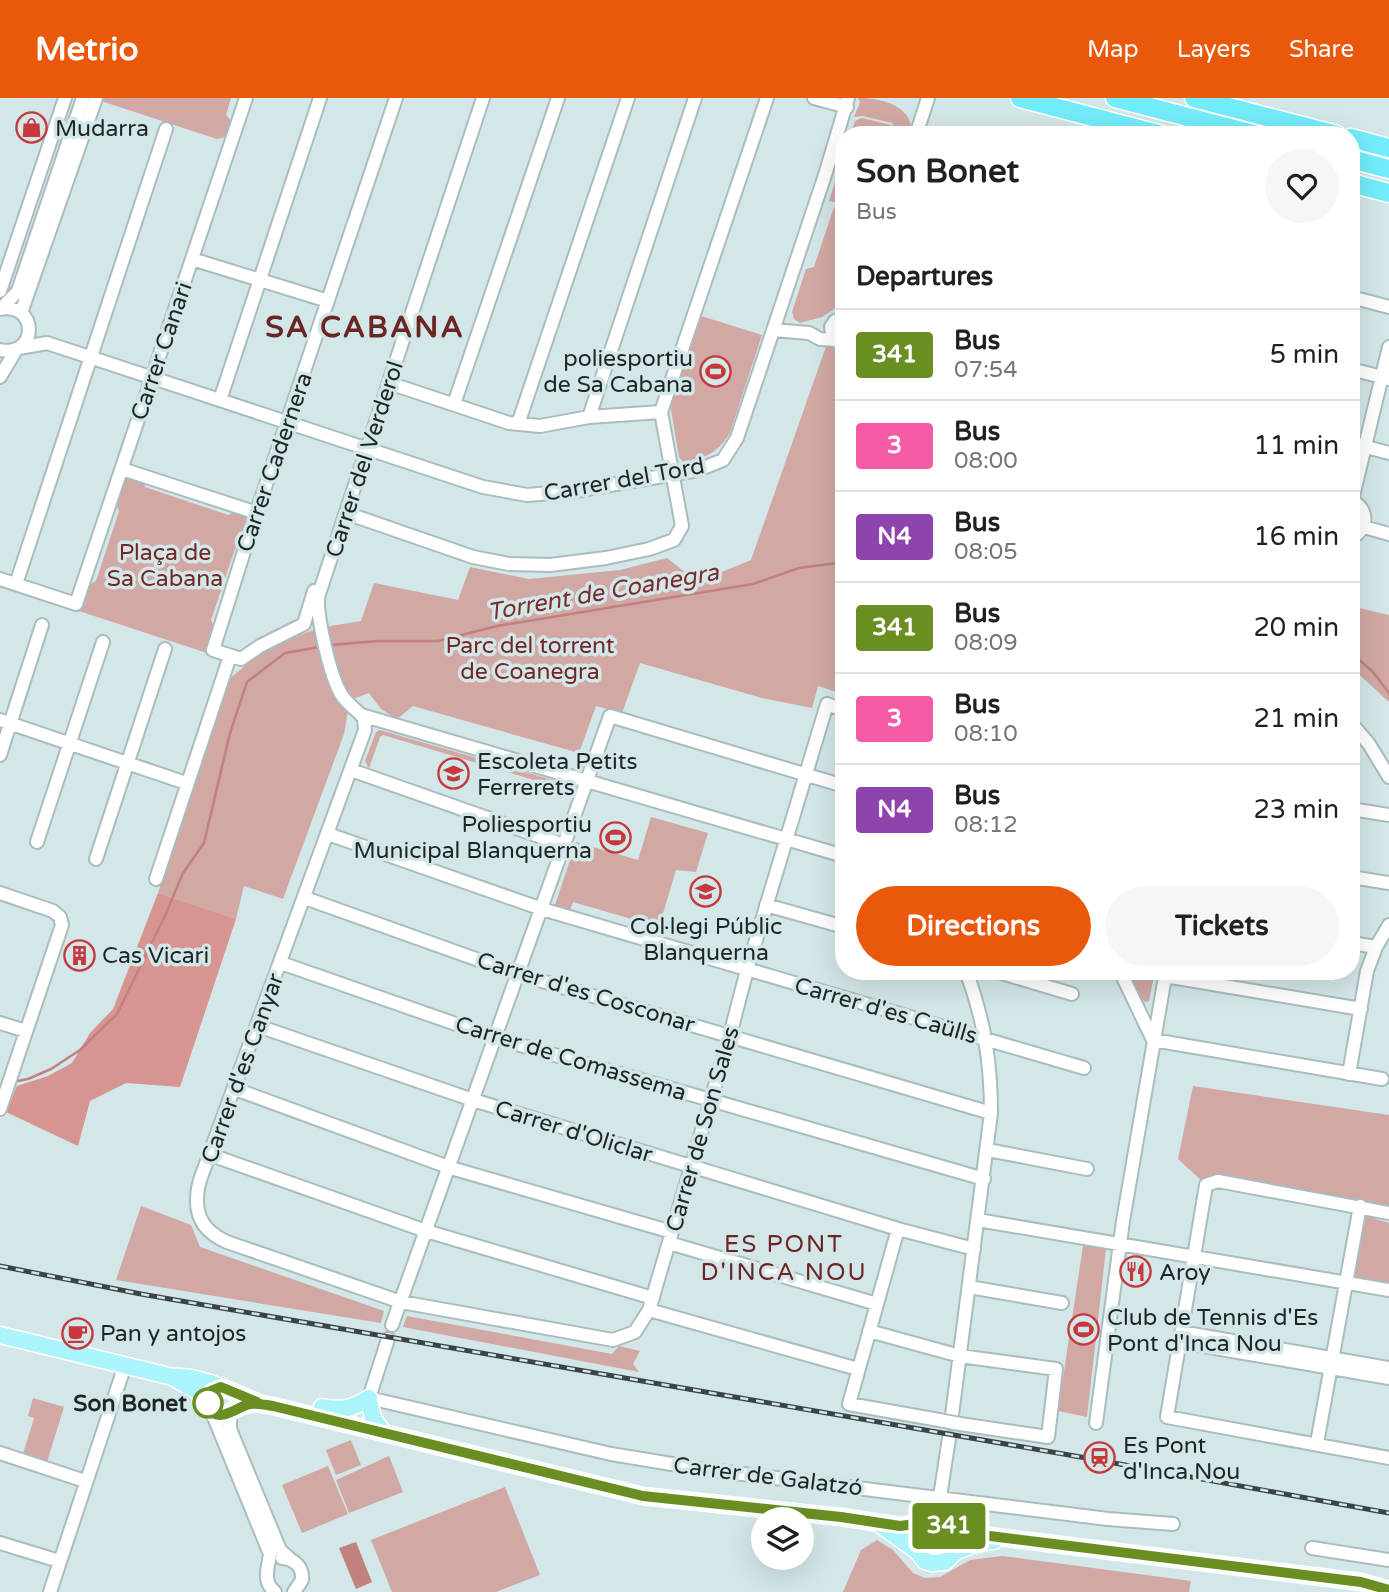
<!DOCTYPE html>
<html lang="en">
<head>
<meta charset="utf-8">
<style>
  :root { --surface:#fff; --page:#f6f6f6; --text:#202124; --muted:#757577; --line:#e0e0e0; --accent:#ea580c }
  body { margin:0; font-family:"Varela Round",sans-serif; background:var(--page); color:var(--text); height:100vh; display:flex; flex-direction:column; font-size:26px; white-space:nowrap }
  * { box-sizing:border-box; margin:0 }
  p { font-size:23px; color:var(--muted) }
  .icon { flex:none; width:38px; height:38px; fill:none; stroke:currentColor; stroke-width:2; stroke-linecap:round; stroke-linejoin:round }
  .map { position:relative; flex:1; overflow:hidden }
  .panel { position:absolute; left:835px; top:28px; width:525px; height:854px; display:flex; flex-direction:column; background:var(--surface); border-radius:28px; box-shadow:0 7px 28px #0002 }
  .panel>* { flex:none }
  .badge { padding:0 14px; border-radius:5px; font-size:24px; line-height:46px }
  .buttons { position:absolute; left:751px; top:1409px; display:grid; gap:14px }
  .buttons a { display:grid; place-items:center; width:63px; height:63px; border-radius:50%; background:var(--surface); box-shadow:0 7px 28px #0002; font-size:35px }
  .map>.badge { position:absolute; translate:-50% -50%; box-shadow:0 0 0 4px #fff }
  h2 { padding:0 21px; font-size:26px; line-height:63px }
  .round { display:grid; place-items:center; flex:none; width:74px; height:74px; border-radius:37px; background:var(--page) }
  .headline { display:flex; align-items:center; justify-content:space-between; height:119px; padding:0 21px }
  h1 { font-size:33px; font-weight:700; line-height:52px }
  .primary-button { display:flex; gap:14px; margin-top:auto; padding:14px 21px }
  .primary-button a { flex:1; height:80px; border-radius:42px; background:var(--accent); color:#fff; font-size:28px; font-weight:700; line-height:80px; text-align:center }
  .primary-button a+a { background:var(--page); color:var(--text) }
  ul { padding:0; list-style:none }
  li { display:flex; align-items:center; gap:21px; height:91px; padding:0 21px; border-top:2px solid var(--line) }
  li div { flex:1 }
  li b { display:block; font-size:26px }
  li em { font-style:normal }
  li .badge { min-width:77px; font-weight:700; text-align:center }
  header { display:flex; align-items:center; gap:42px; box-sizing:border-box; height:98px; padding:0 35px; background:var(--accent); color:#fff }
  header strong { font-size:33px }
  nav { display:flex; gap:38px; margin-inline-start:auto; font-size:24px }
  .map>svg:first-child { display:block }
  .green { fill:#d1a8a4 }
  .forest { fill:#d69590 }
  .water { fill:#c1817d }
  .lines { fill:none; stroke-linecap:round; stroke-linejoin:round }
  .stream { stroke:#c1817d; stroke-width:2.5 }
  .minor-casing { stroke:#aabcbe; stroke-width:16 }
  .major-casing { stroke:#fff; stroke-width:19 }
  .highway-casing { stroke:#fff; stroke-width:21 }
  .minor { stroke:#fff; stroke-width:12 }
  .major { stroke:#abf4fc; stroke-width:16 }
  .highway { stroke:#73ecfa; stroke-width:18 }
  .rail-casing { stroke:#3a4345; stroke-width:5 }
  .rail { stroke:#d3e6e8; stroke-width:2.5; stroke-dasharray:8; stroke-linecap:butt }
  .minor-bridge-casing { stroke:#aabcbe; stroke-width:16; stroke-linecap:butt }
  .minor-bridge { stroke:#fff; stroke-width:12 }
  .line-casing { stroke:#fff; stroke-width:16 }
  .line { stroke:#6b8e23; stroke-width:10 }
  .stop-dot { fill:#fff; stroke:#6b8e23; stroke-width:3.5 }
  .labels { text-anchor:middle; stroke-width:7; stroke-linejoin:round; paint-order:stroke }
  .poi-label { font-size:23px; fill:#1e2526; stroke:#d3e6e8; text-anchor:start }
  .street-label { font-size:23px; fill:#1e2526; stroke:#d3e6e8 }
  .park-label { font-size:23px; fill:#752626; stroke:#d3e6e8 }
  .stop-label { font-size:23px; font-weight:bold; fill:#1e2526; stroke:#d3e6e8; text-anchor:end }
  .water-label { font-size:24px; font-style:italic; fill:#7b2c2c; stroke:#d3e6e8 }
  .neighbourhood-label { font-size:24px; letter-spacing:2px; fill:#6a2524; stroke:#d3e6e8 }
  .district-label { font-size:30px; font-weight:bold; letter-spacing:2px; fill:#6a2524; stroke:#d3e6e8 }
</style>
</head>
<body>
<header>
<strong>Metrio</strong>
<nav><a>Map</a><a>Layers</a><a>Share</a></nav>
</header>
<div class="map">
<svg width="1389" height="1494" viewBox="0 0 1389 1494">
  <rect width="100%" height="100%" fill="#d3e6e8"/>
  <path class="green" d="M102,0H231L226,17L231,23L225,39L217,41L101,3Z
    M858,0C882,0 915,8 911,37H898L892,25L863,18L854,19L860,4Z
    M862,20L891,27L895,37H851L855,23Z
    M843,59V205L822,219L800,225L794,221L792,214L806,171L814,169L834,109L837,110L838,105L829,103Z
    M701,218L762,237L730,335C718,354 706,361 683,364L679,359L671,312L672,300Z
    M829,240L843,256V596L818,588L812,610L762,600L640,565L622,615L596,608L579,655L413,608L397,621L381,611L369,595L350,602L344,636L283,801L244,788L236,821L158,795L223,586L268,549L319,530L361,523L374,485L458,502L470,469L529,481L620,472L667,460L697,484L751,462Z
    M128,379L144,384L145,389L228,417L237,413L249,420L240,450L235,451L211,522L215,531L207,555L79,513L88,487L96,483L119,413L116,405L124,381Z
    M1359,510L1389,517V604L1351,569V519Z
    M380,632L556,683L554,688L383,637L380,639L369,670L365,663L376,634Z
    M651,719L708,735L696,774L676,772L659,829L573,804L570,813L555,807L576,744L638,762Z
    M1128,873H1155L1149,903L1145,904L1142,901Z
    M1193,988L1389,1017V1109L1218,1077L1203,1084L1178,1061Z
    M141,1108L191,1127L200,1149L384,1213L381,1225L116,1182Z
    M1366,1118L1389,1125V1187L1353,1181Z
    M1083,1148L1106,1151L1087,1319L1058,1313Z
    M407,1218L612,1256L619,1248L640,1253L633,1266L639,1274L403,1229Z
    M33,1300L64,1309L47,1364L23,1356L34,1320L28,1318Z
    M351,1342L361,1367L336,1377L326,1352Z
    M389,1358L403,1394L349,1415L336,1382Z
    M328,1368L348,1416L302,1435L282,1387Z
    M505,1389L540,1477L496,1494H392L371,1442Z
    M877,1442L893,1452L913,1475L925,1480L940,1479L970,1462L1002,1458L1191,1483L1189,1494H843L861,1452Z"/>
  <path class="forest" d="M158,795L236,821L180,989L126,985L90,1003L78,1048L6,1014L17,988L48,978L72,965L90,935L113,911Z"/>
  <path class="water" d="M356,1444L372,1484L356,1491L339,1450Z"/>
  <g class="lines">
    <path class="stream" d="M330,547L378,543H438L497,528L753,486L799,470L844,464
      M1351,555L1373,574L1389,595
      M12,984L28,981L51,971L80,952L117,916L164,820L183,775L204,745L230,635L247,584L285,555L320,549"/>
    <defs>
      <path id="minor" d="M483,0L318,499C317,521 330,577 341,596C347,606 357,612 364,620L365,632L200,1082C192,1111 199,1132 227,1144L401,1204L613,1242L635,1234L649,1212L730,937L747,872L827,606L838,610
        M814,0L847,9
        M916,37L928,0
        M192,161L328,203
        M0,193L65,0
        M1351,199L1389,209
        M2,210L18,193L83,0
        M0,211C39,204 38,260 0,252
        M22,212L96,0
        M773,232L809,235L820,241L836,242
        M840,245L833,240L831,229L835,223L844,219
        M19,250L47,245L483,389L527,397L575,393L698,372L723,362L737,340L825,77L848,0
        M1351,271L1389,281
        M0,279L16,252
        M389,285L509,325L540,328L589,319L661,314
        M220,302L320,0
        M454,306L558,0
        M589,319L695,0
        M518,326L628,0
        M1351,345L1389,355
        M122,371L257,415
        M1351,402C1369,411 1369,431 1351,440
        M1352,402L1389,249
        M346,415L473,459L509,466L550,467L606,460L649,451L674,442L682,428L661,314L767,0
        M1364,429L1389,436
        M0,481L76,506L246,0
        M16,486L166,31
        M314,493L304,526L260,548L241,561L213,552L252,428L396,0
        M361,617L844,758
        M0,622L186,685
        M1351,625L1369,646L1389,679
        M0,657L42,527
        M351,672L564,747
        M1351,711L1389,717
        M328,736L542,811L1084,970
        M37,744L103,544
        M96,761L165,551
        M1351,779L1389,785
        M156,781L230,558
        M0,795L53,813L60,819L62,827L0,1011
        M305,800L518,876L991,1015
        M766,807L844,829
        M1351,845L1376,849
        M281,865L496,940L984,1081
        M995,873L1072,896
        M1120,873L1153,942L1382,981
        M1165,878L1361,911
        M0,925L26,933
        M258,928L473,1002L898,1131L974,1151
        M1349,976L1367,873L1376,849L1389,827
        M235,991L451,1070L672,1134
        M988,1052L1087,1071
        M211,1057L426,1133L653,1200
        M1389,1115L1218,1083L1206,1087L1167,1319L1389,1360
        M978,1122L1389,1192
        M898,1131L849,1306L939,1322
        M669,1145L877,1206
        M969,1189L1062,1205
        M649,1212L858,1271
        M392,1227L610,618L844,688
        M869,1233L960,1258L1056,1271L1048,1339L960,1326
        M1181,1234L1389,1270
        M388,1241L369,1300L611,1356L702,1371L1108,1421L1173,1426
        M1180,1244L1389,1280
        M211,1312L270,1456C268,1471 262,1483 275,1494
        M230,1315V1331L280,1452L290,1461
        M952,1317L991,1015C991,964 984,921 966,873
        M1096,1325L1123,1123L1166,873
        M1317,1345L1360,1108
        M0,1355L85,1383
        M928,1425L940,1399L949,1340
        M0,1445L59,1463
        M1312,1450L1389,1462
        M282,1460C295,1461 303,1469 302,1482L294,1494
        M50,1494L125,1267"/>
      <path id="major" d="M0,1237L173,1279C197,1276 235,1295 257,1304
        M173,1279C182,1286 194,1289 202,1297C209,1303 208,1315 220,1317C228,1318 232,1311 240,1309C251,1304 262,1306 273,1308L643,1398L841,1419L900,1428L936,1423L966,1435L1361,1484L1389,1492
        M370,1307L373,1320L382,1333
        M322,1309C342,1313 352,1311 369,1300
        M879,1426L917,1453L925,1463L932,1465L945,1464L955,1454L978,1445L994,1443"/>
      <path id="highway" d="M1020,0L1162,37
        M1115,0L1257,37
        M1194,0L1337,37
        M1351,40L1389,50
        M1351,61L1389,71
        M1351,85L1389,95"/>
    </defs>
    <use href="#minor" class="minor-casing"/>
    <use href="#major" class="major-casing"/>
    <use href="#highway" class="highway-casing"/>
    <use href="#minor" class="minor"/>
    <use href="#major" class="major"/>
    <use href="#highway" class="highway"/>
    <defs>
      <path id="rail" d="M0,1168L141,1196L1092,1361L1389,1415"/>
    </defs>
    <use href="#rail" class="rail-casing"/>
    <use href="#rail" class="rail"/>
    <defs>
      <path id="minor-bridge" d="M939,1322L960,1326"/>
    </defs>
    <use href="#minor-bridge" class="minor-bridge-casing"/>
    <use href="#minor-bridge" class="minor-bridge"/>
  </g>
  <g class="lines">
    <defs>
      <path id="line" d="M257,1304L221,1289L211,1293C208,1299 206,1304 209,1310C218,1327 238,1308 250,1306C258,1305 266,1307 273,1308L643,1398L841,1419L900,1428L936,1423L966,1435L1361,1484L1389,1492"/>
    </defs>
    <use href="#line" class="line-casing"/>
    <use href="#line" class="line"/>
  </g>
  <defs>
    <symbol id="shop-ring" viewBox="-11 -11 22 22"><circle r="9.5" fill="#d3e6e8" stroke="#c7383c" stroke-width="1.5"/><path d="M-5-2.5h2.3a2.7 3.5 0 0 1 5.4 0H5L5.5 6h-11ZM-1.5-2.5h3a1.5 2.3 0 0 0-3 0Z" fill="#c7383c"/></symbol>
    <symbol id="stadium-ring" viewBox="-11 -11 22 22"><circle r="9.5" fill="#d3e6e8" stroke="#c7383c" stroke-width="1.5"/><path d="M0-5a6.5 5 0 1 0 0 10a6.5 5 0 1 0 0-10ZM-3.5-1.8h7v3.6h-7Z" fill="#c7383c"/></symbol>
    <symbol id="school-ring" viewBox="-11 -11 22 22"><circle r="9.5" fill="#d3e6e8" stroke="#c7383c" stroke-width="1.5"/><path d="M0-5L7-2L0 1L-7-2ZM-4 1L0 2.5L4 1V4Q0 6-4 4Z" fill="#c7383c"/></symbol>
    <symbol id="building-ring" viewBox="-11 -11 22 22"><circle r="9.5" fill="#d3e6e8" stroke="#c7383c" stroke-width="1.5"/><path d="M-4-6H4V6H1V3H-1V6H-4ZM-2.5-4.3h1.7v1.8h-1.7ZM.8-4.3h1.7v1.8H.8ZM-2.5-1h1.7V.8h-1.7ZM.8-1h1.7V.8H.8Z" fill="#c7383c"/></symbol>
    <symbol id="restaurant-ring" viewBox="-11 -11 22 22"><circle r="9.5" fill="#d3e6e8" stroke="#c7383c" stroke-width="1.5"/><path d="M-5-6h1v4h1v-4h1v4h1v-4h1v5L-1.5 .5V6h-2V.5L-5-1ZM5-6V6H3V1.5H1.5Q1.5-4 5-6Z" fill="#c7383c"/></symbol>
    <symbol id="cafe-ring" viewBox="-11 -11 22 22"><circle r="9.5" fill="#d3e6e8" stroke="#c7383c" stroke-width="1.5"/><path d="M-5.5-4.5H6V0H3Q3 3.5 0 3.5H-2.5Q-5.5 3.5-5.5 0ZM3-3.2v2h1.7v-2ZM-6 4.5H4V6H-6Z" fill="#c7383c"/></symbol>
    <symbol id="station-ring" viewBox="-11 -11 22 22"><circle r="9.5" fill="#d3e6e8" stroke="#c7383c" stroke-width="1.5"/><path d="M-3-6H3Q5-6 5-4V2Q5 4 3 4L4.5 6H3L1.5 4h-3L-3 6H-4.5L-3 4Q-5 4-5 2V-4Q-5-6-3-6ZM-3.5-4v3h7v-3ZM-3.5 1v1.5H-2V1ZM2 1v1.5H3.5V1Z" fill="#c7383c"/></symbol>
  </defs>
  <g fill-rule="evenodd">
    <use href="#shop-ring" x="14" y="12" width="35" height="35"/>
    <use href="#stadium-ring" x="698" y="256" width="35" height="35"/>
    <use href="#school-ring" x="436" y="658" width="35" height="35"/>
    <use href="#stadium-ring" x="598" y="722" width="35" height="35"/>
    <use href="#school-ring" x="688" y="776" width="35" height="35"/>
    <use href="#building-ring" x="62" y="840" width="35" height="35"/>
    <use href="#restaurant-ring" x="1118" y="1156" width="35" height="35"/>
    <use href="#stadium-ring" x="1066" y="1214" width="35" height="35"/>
    <use href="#cafe-ring" x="60" y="1218" width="35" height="35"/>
    <use href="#station-ring" x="1082" y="1342" width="35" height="35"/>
  </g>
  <circle class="stop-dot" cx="208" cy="1305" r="14"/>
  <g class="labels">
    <g class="poi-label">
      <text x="55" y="38">Mudarra</text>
      <text x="693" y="268" text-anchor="end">poliesportiu<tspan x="693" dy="26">de Sa Cabana</tspan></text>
      <text x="477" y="671">Escoleta Petits<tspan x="477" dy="26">Ferrerets</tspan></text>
      <text x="592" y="734" text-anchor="end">Poliesportiu<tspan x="592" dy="26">Municipal Blanquerna</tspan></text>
      <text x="706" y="836" text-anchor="middle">Col·legi Públic<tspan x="706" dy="26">Blanquerna</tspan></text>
      <text x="102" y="865">Cas Vicari</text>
      <text x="1159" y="1182">Aroy</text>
      <text x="1107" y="1227">Club de Tennis d'Es<tspan x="1107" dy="26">Pont d'Inca Nou</tspan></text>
      <text x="100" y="1243">Pan y antojos</text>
      <text x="1123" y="1355">Es Pont<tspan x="1123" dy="26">d'Inca Nou</tspan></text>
    </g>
    <g class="street-label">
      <text transform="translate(161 253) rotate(-71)" y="8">Carrer Canari</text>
      <text transform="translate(364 361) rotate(-72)" y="8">Carrer del Verderol</text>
      <text transform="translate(274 364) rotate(-71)" y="8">Carrer Cadernera</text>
      <text transform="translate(624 381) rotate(-10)" y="8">Carrer del Tord</text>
      <text transform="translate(586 894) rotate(17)" y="8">Carrer d'es Cosconar</text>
      <text transform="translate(886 912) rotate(16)" y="8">Carrer d'es Caülls</text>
      <text transform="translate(571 960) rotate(17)" y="8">Carrer de Comassema</text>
      <text transform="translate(242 970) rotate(-70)" y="8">Carrer d'es Canyar</text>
      <text transform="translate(702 1031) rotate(-74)" y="8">Carrer de Son Sales</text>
      <text transform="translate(574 1033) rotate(17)" y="8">Carrer d'Oliclar</text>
      <text transform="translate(768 1378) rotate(7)" y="8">Carrer de Galatzó</text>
    </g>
    <g class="park-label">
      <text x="165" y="462">Plaça de<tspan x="165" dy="26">Sa Cabana</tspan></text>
      <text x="530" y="555">Parc del torrent<tspan x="530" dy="26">de Coanegra</tspan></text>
    </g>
    <g class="stop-label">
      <text x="187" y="1313">Son Bonet</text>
    </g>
    <g class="water-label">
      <text transform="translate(603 494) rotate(-10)" y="8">Torrent de Coanegra</text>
    </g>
    <g class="neighbourhood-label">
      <text x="784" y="1154">ES PONT<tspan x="784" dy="28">D'INCA NOU</tspan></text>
    </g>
    <g class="district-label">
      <text x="365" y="239">SA CABANA</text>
    </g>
  </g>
</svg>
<div class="buttons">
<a><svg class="icon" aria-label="layers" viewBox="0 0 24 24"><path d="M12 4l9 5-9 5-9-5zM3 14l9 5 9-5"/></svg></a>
</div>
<b class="badge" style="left:949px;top:1428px;background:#6b8e23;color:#fff">341</b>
<section class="panel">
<div class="headline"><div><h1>Son Bonet</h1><p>Bus</p></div><a class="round"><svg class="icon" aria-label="heart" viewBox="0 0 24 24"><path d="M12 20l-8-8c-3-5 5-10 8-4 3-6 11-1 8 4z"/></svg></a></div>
<h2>Departures</h2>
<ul>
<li><span class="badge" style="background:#6b8e23;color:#fff">341</span><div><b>Bus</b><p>07:54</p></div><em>5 min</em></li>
<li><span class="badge" style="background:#f45ba4;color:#fff">3</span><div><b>Bus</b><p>08:00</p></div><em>11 min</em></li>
<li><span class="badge" style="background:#8e44ad;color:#fff">N4</span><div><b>Bus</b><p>08:05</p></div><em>16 min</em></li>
<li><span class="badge" style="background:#6b8e23;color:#fff">341</span><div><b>Bus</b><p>08:09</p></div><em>20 min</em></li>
<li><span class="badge" style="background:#f45ba4;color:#fff">3</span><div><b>Bus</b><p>08:10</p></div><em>21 min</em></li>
<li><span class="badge" style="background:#8e44ad;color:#fff">N4</span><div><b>Bus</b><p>08:12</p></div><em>23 min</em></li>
</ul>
<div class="primary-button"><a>Directions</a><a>Tickets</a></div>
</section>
</div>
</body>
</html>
